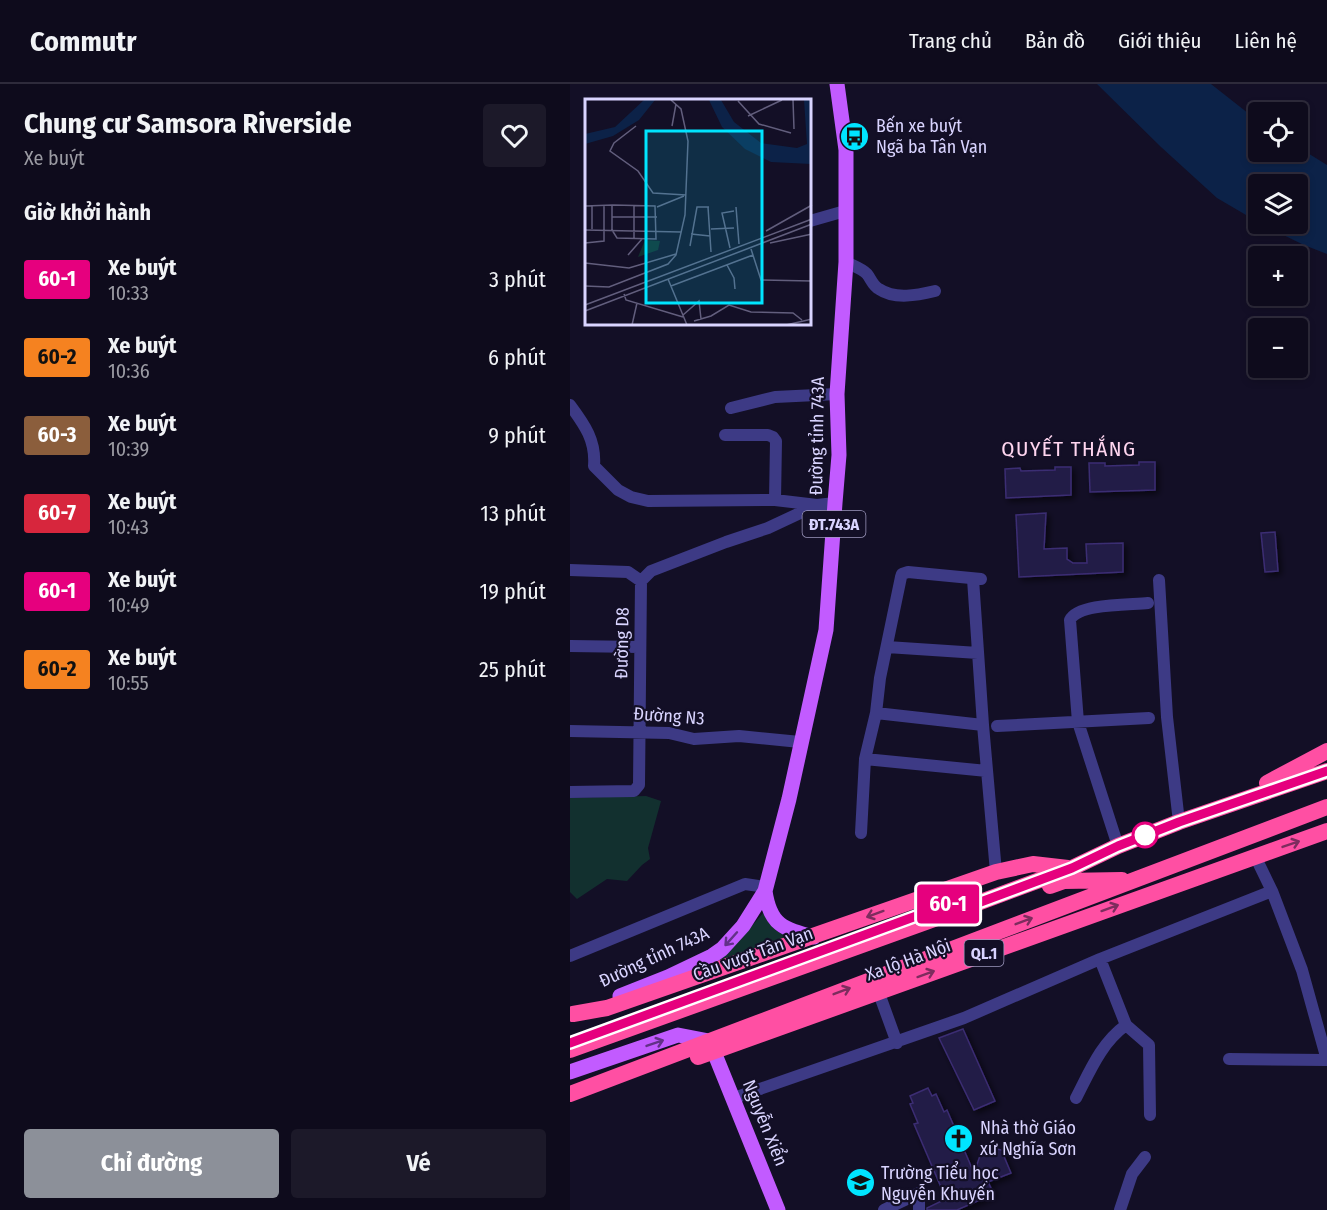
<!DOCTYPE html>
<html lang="vi">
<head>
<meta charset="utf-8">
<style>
  :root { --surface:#0e0b1c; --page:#1c1929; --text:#f1f3f6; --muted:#9b9ba3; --line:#2e2b3b; --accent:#8c9099 }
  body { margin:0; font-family:"Fira Sans Condensed",sans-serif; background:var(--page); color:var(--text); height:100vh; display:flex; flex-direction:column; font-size:22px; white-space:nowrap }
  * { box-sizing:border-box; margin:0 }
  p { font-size:20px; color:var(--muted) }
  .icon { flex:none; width:33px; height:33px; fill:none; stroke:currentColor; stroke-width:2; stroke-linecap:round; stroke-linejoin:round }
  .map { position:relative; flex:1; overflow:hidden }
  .side { display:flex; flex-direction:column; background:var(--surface); width:570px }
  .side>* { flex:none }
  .badge { padding:0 12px; border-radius:4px; font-size:21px; line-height:39px }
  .tools { position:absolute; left:678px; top:18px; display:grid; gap:12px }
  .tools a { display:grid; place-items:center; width:60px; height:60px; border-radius:6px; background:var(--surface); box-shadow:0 3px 9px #0003,0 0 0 2px var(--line); font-size:30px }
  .map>.badge { position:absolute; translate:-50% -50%; box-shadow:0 0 0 3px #fff }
  h2 { padding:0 24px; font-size:22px; line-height:54px }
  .round { display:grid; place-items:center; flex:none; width:63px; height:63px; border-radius:6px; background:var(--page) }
  .headline { display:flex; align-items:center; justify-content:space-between; height:102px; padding:0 24px }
  h1 { font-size:28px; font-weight:700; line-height:45px }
  .action { display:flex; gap:12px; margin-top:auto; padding:12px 24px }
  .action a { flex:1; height:69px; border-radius:6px; background:var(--accent); color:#fff; font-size:24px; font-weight:700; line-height:69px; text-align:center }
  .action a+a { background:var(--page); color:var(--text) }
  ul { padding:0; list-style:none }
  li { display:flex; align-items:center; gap:18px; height:78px; padding:0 24px }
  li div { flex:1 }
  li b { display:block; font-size:22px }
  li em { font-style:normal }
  li .badge { min-width:66px; font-weight:700; text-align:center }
  header { display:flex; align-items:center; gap:36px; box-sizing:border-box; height:84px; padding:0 30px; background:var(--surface); border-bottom:2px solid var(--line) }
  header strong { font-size:28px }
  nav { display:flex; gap:33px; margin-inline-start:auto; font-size:21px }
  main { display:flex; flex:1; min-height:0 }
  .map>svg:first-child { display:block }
  .green { fill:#12302f }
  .water { fill:#0c2248 }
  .building { fill:#241b47; stroke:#3b2d73; stroke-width:1.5; filter:url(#shadow) }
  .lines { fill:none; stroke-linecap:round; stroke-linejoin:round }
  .minor { stroke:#3d3a85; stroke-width:12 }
  .major { stroke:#c25bff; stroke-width:15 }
  .highway { stroke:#ff4fa3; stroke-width:16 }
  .oneway { stroke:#7d2c5e }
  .oneway2 { stroke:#623188 }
  .line-casing { stroke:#fff; stroke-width:14 }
  .line { stroke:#e6007e; stroke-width:9 }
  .stop-dot { fill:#fff; stroke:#e6007e; stroke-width:3 }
  .labels { text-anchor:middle; stroke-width:4.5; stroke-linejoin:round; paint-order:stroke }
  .shield { fill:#130f26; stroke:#9e99be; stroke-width:1.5 }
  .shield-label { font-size:16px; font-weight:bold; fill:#d9d4ff }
  .poi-label { font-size:18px; fill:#d9d4ff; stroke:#130f26; text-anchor:start }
  .street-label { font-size:18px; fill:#d9d4ff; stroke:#130f26 }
  .quarter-label { font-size:21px; letter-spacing:1.5px; fill:#ffd6f0; stroke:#130f26 }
  .inset-road { fill:none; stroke:#625e7d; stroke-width:1.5 }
  .view { fill:#00e5ff; fill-opacity:0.15; stroke:#00e5ff; stroke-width:3 }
  .inset-edge { fill:none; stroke:#d9d4ff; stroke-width:3 }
</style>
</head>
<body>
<header>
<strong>Commutr</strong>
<nav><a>Trang chủ</a><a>Bản đồ</a><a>Giới thiệu</a><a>Liên hệ</a></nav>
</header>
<main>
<section class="side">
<div class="headline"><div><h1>Chung cư Samsora Riverside</h1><p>Xe buýt</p></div><a class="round"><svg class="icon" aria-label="heart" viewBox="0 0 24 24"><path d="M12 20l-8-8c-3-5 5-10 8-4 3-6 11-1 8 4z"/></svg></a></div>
<h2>Giờ khởi hành</h2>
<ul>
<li><span class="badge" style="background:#e6007e;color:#fff">60-1</span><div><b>Xe buýt</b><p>10:33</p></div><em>3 phút</em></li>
<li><span class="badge" style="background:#f58220;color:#111">60-2</span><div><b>Xe buýt</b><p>10:36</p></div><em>6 phút</em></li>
<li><span class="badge" style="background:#8b5e3c;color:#fff">60-3</span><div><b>Xe buýt</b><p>10:39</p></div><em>9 phút</em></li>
<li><span class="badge" style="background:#d7263d;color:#fff">60-7</span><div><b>Xe buýt</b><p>10:43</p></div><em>13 phút</em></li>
<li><span class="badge" style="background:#e6007e;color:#fff">60-1</span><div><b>Xe buýt</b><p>10:49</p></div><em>19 phút</em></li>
<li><span class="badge" style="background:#f58220;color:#111">60-2</span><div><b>Xe buýt</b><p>10:55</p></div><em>25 phút</em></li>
</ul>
<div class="action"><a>Chỉ đường</a><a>Vé</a></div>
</section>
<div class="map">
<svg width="757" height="1126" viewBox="0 0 757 1126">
  <defs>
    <filter id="shadow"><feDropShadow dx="3" dy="3" stdDeviation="3" flood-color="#0009"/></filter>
  </defs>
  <rect width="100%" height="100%" fill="#130f26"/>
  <path class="green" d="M76,712L91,717L78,764L80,775L72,781L57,797L37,795L7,815L0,808V714Z
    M194,828C199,844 208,849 222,854L137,885L159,868Z"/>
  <path class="water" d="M527,0H641L688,37V68H728V63L757,81V170L734,161L691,140H728V100H688V138L647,114L591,63Z"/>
  <path class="building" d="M569,378H585V406L520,408L519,379H535V382L569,381Z
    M485,383H501V411L436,414L435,385L450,384L451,387L485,386Z
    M476,429L474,465L497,464V475L503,479H517L516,460L553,459V488L449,493L446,431Z
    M705,448L708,487L695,488L691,449Z
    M393,945L425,1017L404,1026L369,954Z
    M358,1004L362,1012L366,1010L374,1028L377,1026L404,1089L411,1069L415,1070L423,1064L435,1067L433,1070L441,1089L418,1098L424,1110L387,1126H357V1124L376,1115L344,1040L348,1039L340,1020L343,1019L340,1012Z"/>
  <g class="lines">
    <path class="minor" d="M240,137L275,127
      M276,178C283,182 291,184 297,190C301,195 303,202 309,205C325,216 348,211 365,207
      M0,321C15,341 26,357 24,382L48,406L61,413L78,417L205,416L247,421L265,419
      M161,324L205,313L267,310
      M155,351H198L203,353L206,357L205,416
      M0,486L58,488L71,497L69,701L64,707L0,708
      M403,495L413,641L426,788
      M589,496L597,633L609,738
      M71,497L81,487L156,458L198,444L247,421
      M0,562L69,563
      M317,563L408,569
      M306,629L413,641
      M427,642L579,634
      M0,647L99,649L124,655L169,652L230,658
      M295,675L417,687
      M291,749L295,675L306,629L310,594L331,493L332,490L338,488L411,495
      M548,762L508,638L500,536C508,519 560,521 578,519
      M685,772L702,807L732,886L757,976
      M0,872L175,800L196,803
      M530,875L556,941L579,961L580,1031
      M306,901L327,959
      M659,975L756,976
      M164,1014L394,934L530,875L702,807
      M506,1014C520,987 531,959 556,941
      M314,1126L349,1109V1126
      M550,1126L562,1090L575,1073"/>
    <path class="major" d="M195,807C200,841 213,845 244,853
      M50,912L98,893L142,872L152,865L173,842L195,807L219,715L256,546L265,419L269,371L267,310L276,178V66L267,0
      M144,968L208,1126
      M0,988L108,951L139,957"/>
    <path class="highway" d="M697,699L757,667
      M480,802L494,797L552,796
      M3,930L37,924L426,788L463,780L498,784
      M0,966L381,829L502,784L548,762L609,738L757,687
      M128,973L757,747
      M0,1010L757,723"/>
  </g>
  <defs><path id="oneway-shaft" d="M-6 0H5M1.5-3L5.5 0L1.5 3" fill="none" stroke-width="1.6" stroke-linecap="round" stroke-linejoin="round" transform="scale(1.5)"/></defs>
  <g class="oneway">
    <use href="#oneway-shaft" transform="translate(721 760) rotate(-19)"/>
    <use href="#oneway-shaft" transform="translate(540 824) rotate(-20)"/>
    <use href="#oneway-shaft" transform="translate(305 830) rotate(160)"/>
    <use href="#oneway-shaft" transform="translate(454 837) rotate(-21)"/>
    <use href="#oneway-shaft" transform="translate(356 890) rotate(-20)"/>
    <use href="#oneway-shaft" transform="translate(272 907) rotate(-21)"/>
  </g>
  <g class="oneway2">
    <use href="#oneway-shaft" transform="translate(161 855) rotate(132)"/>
    <use href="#oneway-shaft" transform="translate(85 959) rotate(-19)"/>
  </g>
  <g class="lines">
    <defs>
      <path id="line" d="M0,959L379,820L408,819L502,784L548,762L609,738L757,687"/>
    </defs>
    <use href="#line" class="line-casing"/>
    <use href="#line" class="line"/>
  </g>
  <defs>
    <symbol id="bus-disc" viewBox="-11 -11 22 22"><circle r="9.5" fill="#00e5ff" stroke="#130f26"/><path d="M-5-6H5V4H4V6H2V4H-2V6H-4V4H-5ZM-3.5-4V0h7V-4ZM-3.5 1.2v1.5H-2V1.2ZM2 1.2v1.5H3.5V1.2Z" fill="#111"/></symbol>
    <symbol id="church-disc" viewBox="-11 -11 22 22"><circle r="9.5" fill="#00e5ff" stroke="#130f26"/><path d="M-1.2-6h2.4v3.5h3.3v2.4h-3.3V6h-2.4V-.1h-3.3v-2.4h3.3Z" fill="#111"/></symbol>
    <symbol id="school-disc" viewBox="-11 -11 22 22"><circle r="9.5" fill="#00e5ff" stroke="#130f26"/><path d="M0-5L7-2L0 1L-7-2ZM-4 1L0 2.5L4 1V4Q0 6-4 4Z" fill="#111"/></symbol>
  </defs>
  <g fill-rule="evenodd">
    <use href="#bus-disc" x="268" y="36" width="33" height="33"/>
    <use href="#church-disc" x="372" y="1038" width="33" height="33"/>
    <use href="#school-disc" x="274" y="1082" width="33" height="33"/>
  </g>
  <circle class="stop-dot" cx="575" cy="751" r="12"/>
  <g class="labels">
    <g class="shield">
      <rect x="232.5" y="427" width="63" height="26" rx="4.5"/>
      <rect x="394.5" y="856" width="39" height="26" rx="4.5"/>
    </g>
    <g class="shield-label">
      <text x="264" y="446">ĐT.743A</text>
      <text x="414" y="875">QL.1</text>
    </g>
    <g class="poi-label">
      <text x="306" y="48">Bến xe buýt<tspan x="306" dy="21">Ngã ba Tân Vạn</tspan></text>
      <text x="410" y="1050">Nhà thờ Giáo<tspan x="410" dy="21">xứ Nghĩa Sơn</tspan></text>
      <text x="311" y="1095">Trường Tiểu học<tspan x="311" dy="21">Nguyễn Khuyến</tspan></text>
    </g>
    <g class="street-label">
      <text transform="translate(247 352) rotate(-89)" y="6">Đường tỉnh 743A</text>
      <text transform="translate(52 559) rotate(-89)" y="6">Đường D8</text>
      <text transform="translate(99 632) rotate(4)" y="6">Đường N3</text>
      <text transform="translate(183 870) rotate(-20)" y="6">Cầu vượt Tân Vạn</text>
      <text transform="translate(84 873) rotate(-25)" y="6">Đường tỉnh 743A</text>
      <text transform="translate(338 876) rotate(-20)" y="6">Xa lộ Hà Nội</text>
      <text transform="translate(195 1039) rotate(68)" y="6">Nguyễn Xiển</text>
    </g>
    <g class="quarter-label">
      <text x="499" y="372">QUYẾT THẮNG</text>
    </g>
  </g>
  <g transform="translate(15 15)">
    <rect width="226" height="226" fill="#130f26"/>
    <path d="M60,141L75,142L73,151L53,158Z" fill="#12302f"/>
    <path d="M59,1H70L54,21L28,37L0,45V35L30,28ZM124,1H136L149,23L176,44L212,49L222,45L219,1H226V65L186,63L160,50L137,28Z" fill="#0c2248"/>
    <path class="inset-road" d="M208,1L209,30M153,2L174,25L206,34M163,17L197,1M51,27L29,44L25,52L53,72L68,94L101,96M87,27L91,5M0,107L28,106L70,107L71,140L32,139L27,131V106M7,107V130M72,108L99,97M123,108L126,153M151,108L154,145M27,118H72M126,130L149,129M0,131L96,133M181,132L227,106M106,135L125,137M49,140V106M0,144L19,142V107M185,144L227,135M105,147L112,108H124M145,149L137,114L149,112M166,150L176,181L227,182M43,156L57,140M0,164L44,169L91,155M142,166L149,179L150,190M83,180L102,226M0,187L24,188L83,165L91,156L100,116L103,42L96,10L86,1M86,187L168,156M39,195L41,201L98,218M0,206L227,120M0,212L227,125M98,216L114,202L116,220M109,222L126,217L144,206L166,213L208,214L217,221M47,226L52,204M201,226L227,220"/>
    <path class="view" d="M61,32H177V204H61Z"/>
    <rect width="226" height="226" class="inset-edge"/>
  </g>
</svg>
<div class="tools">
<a><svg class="icon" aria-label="locate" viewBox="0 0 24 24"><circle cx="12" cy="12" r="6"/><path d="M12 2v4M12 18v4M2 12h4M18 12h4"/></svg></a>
<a><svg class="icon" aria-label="layers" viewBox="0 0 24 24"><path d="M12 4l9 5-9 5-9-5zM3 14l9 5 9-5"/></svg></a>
<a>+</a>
<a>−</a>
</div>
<b class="badge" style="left:378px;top:820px;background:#e6007e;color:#fff">60-1</b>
</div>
</main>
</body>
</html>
